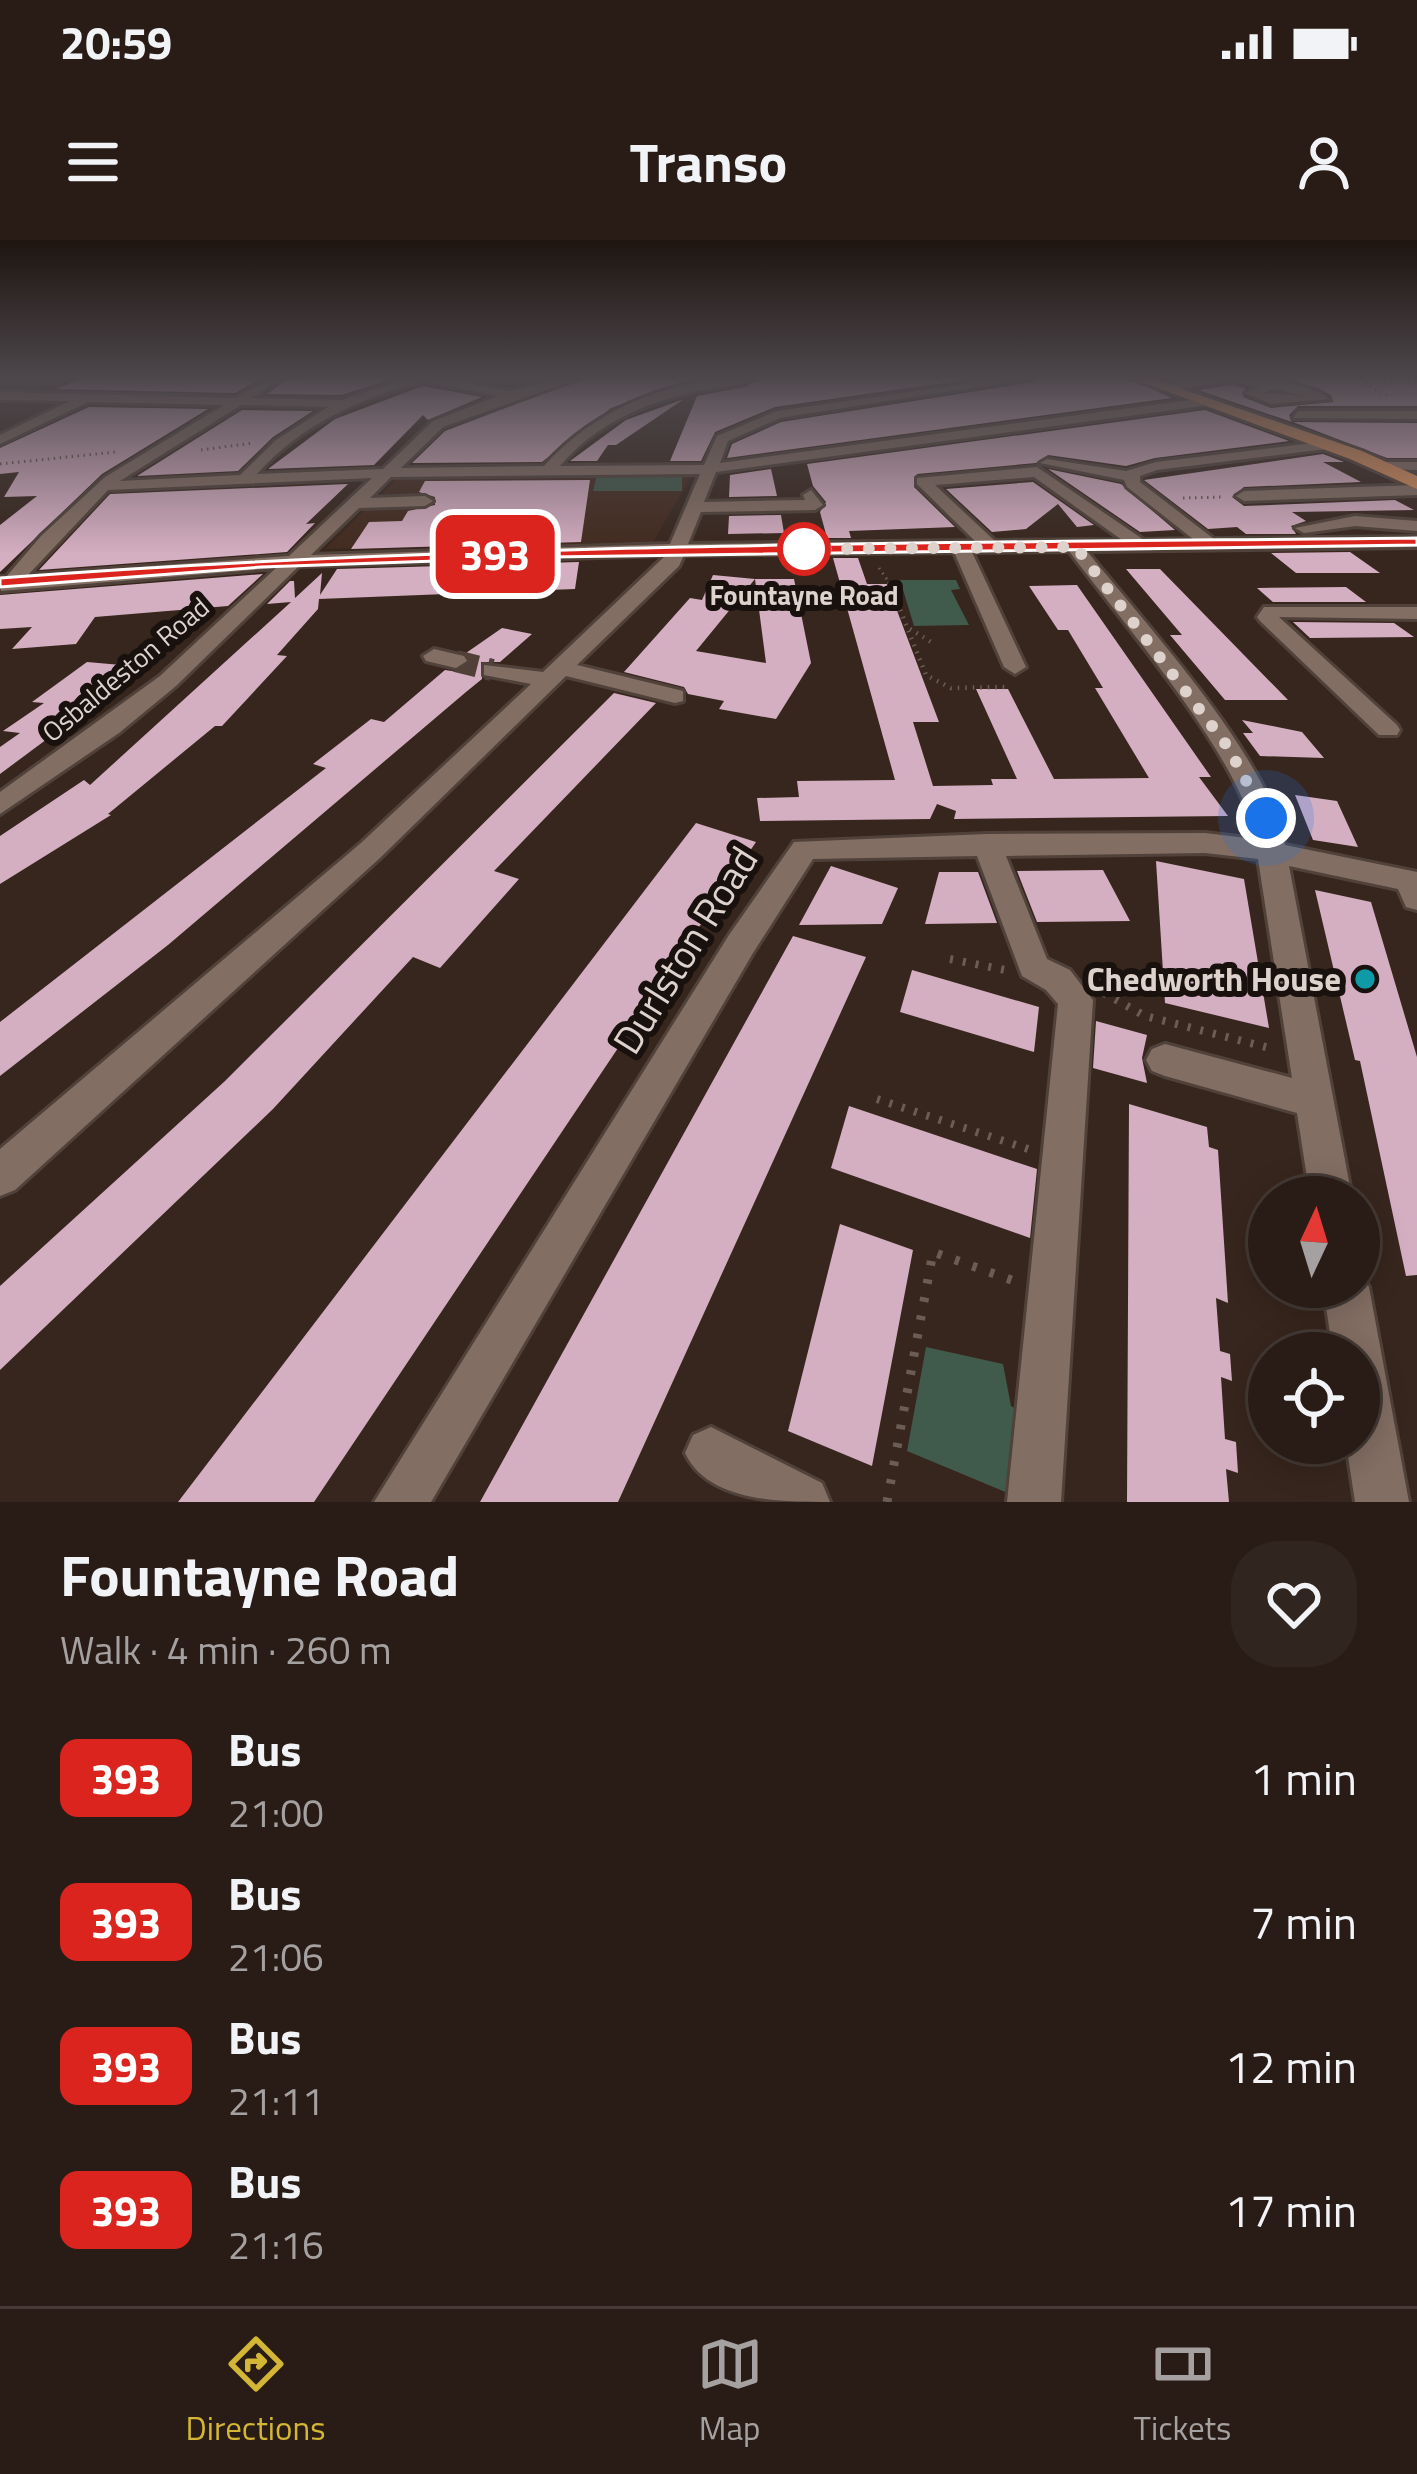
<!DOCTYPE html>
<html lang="en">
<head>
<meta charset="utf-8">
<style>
  :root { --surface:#291c16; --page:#31251f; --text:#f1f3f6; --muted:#a5a1a1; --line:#453a35; --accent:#d3b635 }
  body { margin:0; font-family:"Titillium Web",sans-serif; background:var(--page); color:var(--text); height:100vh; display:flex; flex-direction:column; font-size:45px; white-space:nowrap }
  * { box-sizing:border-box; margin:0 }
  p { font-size:39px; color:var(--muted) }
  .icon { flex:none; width:66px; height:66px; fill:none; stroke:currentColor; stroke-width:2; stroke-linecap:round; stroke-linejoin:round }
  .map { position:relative; height:1262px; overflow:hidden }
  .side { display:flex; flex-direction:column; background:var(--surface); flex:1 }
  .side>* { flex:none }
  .badge { padding:0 24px; border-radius:18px; font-size:42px; line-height:78px }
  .needle { width:78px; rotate:4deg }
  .buttons { position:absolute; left:1248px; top:936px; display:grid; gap:24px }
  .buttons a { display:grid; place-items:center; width:132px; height:132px; border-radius:50%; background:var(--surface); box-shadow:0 6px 30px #0003,0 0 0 3px var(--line); font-size:60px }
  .you { position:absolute; width:60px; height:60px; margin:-30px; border:9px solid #fff; border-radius:50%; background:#1a73e8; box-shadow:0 0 0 18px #1a73e833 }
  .map>.badge { position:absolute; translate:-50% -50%; box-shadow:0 0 0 6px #fff }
  .round { display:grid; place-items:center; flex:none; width:126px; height:126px; border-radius:48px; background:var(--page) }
  .summary { display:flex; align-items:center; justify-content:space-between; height:204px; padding:0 60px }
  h1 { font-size:57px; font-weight:700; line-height:90px }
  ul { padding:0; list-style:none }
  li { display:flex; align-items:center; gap:36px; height:144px; padding:0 60px }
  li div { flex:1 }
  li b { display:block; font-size:45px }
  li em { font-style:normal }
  li .badge { min-width:132px; font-weight:700; text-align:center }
  .status { display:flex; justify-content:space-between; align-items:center; height:84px; padding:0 60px; background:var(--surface); direction:ltr }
  .status svg { height:33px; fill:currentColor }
  header { display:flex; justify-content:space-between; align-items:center; height:156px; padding:0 60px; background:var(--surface); font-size:54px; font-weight:700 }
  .tabs { display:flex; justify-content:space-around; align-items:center; height:168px; border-top:3px solid var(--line); background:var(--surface); font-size:33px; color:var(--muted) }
  .tabs a { display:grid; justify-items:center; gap:6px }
  .tabs .on { color:var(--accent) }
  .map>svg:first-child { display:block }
  .built { fill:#432b1f }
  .green { fill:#405a4b }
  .building { fill:#d4aec1 }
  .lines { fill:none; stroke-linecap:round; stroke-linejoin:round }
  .minor-tunnel { stroke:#504037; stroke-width:22; stroke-dasharray:22 10; stroke-linecap:butt }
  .minor-casing { stroke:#50423a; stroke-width:6 }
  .highway-casing { stroke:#50423a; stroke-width:6 }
  .path-far3 { stroke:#6b5c54; stroke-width:3; stroke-dasharray:1.5 4.5; stroke-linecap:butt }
  .path-far2 { stroke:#6b5c54; stroke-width:4.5; stroke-dasharray:1.5 6; stroke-linecap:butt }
  .path-far1 { stroke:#6b5c54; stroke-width:8; stroke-dasharray:3 10; stroke-linecap:butt }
  .path { stroke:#6b5c54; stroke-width:9; stroke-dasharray:4.5 14; stroke-linecap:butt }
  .minor { fill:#836e63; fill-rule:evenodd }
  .highway { fill:#d88f5b; fill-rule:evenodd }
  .line { fill:#dc241f; stroke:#fff; stroke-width:3 }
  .walk { stroke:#ded2cd; stroke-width:12; stroke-dasharray:0 21.6 }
  .stop-dot { fill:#fff; stroke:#dc241f; stroke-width:6 }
  .culture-dot { fill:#0f9aa8; stroke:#19110d; stroke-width:4.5 }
  .labels { text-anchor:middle; stroke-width:12; stroke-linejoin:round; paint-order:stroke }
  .far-stop-label { font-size:27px; font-weight:bold; fill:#ded2cd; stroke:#19110d }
  .far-street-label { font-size:27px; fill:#ded2cd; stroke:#19110d }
  .poi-label { font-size:33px; font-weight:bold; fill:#ded2cd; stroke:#19110d; text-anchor:end }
  .near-street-label { font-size:39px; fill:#ded2cd; stroke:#19110d }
</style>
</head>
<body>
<div class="status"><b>20:59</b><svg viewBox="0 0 49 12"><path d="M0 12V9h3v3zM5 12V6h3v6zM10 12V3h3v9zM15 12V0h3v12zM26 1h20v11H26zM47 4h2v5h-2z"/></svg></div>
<header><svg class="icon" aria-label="menu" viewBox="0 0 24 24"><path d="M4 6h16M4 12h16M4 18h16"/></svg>Transo<svg class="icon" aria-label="person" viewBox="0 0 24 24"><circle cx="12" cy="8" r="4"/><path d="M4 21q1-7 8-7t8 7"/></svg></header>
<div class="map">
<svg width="1417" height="1262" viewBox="0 0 1417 1262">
  <rect width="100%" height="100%" fill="#37261d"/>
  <path class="built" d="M692,235L653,302L325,309L399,237Z"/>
  <path class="green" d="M597,235H682V251H593Z
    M900,340H956L960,349L951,350L969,385L914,386Z
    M926,1107L1003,1124L1011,1166L1028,1176L1020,1258L907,1211Z"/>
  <path class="building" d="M83,138H261L235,153L56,149Z
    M362,138H395L341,155L267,154L287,139Z
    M584,138H697L611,168L542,222L412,223L445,191Z
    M761,138H978L775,167L715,192L701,221H670L697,156L745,147Z
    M1036,138H1127L1172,158L727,218L732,204L781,182L1033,142Z
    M1282,138H1417V166H1298L1289,175L1292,182L1198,150L1230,145L1245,148L1243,157L1271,168L1333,162L1331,155L1318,148Z
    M423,146L482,157L428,180L423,175L374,225L268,229L335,179Z
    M684,159L616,205H608L597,221H570L626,180Z
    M89,167L208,169L102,234L0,332V285L37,256L4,257L19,232L0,234V208Z
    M242,170L313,171L273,197L238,231L137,236Z
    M1205,170L1289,201L1155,218L1126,226L1048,215L1036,223L917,234L914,247L955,287L849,291L851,298H827L820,272L826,262L813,246L807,224Z
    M1293,182L1417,183V218H1387Z
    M1323,214L1344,222H1323L1361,242L1244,247L1232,257L1244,266L1395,260L1414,270L1292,272L1306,281L1291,286L1296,294H1246L1237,287L1208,289L1144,240Z
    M771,229L777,256L729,257L730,235Z
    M1048,229L1121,244L1175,290L1140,292Z
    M590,240L581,302L351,309L369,282L402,281L408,271L435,265V257L419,252L425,241Z
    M1033,242L1094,285L1077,287L1058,264L1026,289L992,292L946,249Z
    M348,244L306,284L315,283L287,312L39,330L110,254Z
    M781,275L784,293L728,294L729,276Z
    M1350,312L1380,333H1296L1271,313Z
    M833,318H858L867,344H887L939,482H913L933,546L993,545L991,539H1017L976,449H1008L1054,539L1149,538L1095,448H1103L1068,390H1058L1029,346L1077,345L1211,537H1199L1228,576L954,579L956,571L937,564L930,579L760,581L757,558L799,557L797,541L895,540Z
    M579,322L575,349L319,359L318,369L277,415L287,416L222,486H215L108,574L111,575L0,644V596L84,540L90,545L291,362L267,364L290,341H294L295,358L322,333L320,355L337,329Z
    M1126,329H1160L1288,460H1225L1170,395H1182Z
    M263,334L228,366L95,377L76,404L12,409L32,387L0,389V355Z
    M713,335L755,339L696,411L766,423L755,339H794L811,423L776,479L719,469L724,461L688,454L684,447L624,432L690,358L702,360Z
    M1346,347L1366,362H1273L1257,348Z
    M1293,382L1394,383L1414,397L1310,398Z
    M502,388L532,394L500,422H481L482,439L466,452L168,705L0,836V782L326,528L313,524L371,479L384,482L445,430L458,432L469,425L466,413Z
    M87,422L144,427L0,534V507L20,493L3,491L44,463L32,462Z
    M614,453L656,463L494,631L519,639L440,728L413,717L273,869L0,1130V1046L225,841Z
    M1242,480L1302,492L1324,518L1260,516L1243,493H1253Z
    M1295,555L1337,561L1358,607L1313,600Z
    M696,583L756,602L314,1262H178Z
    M1156,621L1244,639L1269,788L1165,763Z
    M831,626L898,648L882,684L799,685Z
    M1103,630L1130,681L1037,682L1017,631Z
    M939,632H978L997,683L925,684Z
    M1315,650L1371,662L1417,817V1035L1406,1036L1360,821L1355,820Z
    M793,696L866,717L618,1262H480Z
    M912,730L1039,767L1034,812L900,772Z
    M1096,781L1147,795L1142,818L1147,843L1093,828Z
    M1129,864L1207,887L1209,907L1218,910L1228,1063L1216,1058L1220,1111L1230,1114L1232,1141L1221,1137L1225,1199L1236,1202L1238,1233L1226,1229L1229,1262H1127Z
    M849,866L1037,929L1030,998L831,928Z
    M840,984L913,1010L872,1226L788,1191Z"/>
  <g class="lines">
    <path class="minor-tunnel" d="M456,421L492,430"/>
    <defs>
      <path id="minor" d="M270,138H283L252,158L342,160L408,138H441L511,151L562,138H580L443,187L401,228L544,226C595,168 679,134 757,138C741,145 719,147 701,150C647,162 596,183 560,226L704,225L717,196L777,171L1006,138H1032L780,178L728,201L720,223L1205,158L1209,165L716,232L704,262L805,260L803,255L811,250L823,265L815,270L701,272L688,304L975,301L917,244V238L1037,227L1144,300L1193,299L1127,247L1124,240L1040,223L1047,219L1126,231L1156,222L1329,201L1334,208L1157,230L1140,236V242L1214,299L1417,297V307L1087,311C1146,385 1268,516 1285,605L1417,632V670L1406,667L1398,649L1289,626L1352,957H1310L1297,873L1165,836L1152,831L1146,820L1152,809L1165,804L1292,838L1258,619L1205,613L1006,616L1047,719L1070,730L1093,760L1061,1262H1007L1058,764L1046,750L1022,736L977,616L813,619L753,713L431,1262H374L729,695L794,602L987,594L1205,593L1255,599C1243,519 1120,380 1069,311L972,312L1026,427L1015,434L1004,427L954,312L684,315L679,326L577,425L683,451V461L675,463L566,436L381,617L15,950L0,956V909L361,603L531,444L484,435V425L543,432L666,315L299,326L176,446L119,493L0,574V552L160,436L276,328L1,351L0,337H6L41,296L105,237L224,165L88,162L0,204V195L70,161L0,160V152L236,158ZM423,141L498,156L433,181L383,229L257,234C301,184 360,159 423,141ZM241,165L328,167L276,200L240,235L120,241ZM700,234L670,304L311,315L359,268L425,266L433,261L425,256L370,258L391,237ZM1034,237L1122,300L995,301L935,245ZM372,238L289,316L28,335L108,250Z
        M1205,138C1244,138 1296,137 1329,159L1271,164L1245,153L1260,147L1230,140L1164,151L1158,147ZM1274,149L1304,156L1264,153Z
        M1298,171H1417V179L1293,178Z
        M1385,222H1417V230L1380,229Z
        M1417,245V255L1244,261L1236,256L1244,251Z
        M1355,276L1417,281V291L1355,286L1304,293L1295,288Z
        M1264,367H1417V379L1279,377L1397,485L1400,490L1397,495H1379L1260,381L1257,377Z
        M434,409L464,416L467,421L456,428L426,421L423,416Z
        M1359,1030L1369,1047L1409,1262H1355L1346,1203H1359V1113H1333L1323,1047H1359Z
        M711,1187L822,1243L830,1262C780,1262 708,1262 685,1213L693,1195Z"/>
      <path id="highway" d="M1131,138H1150L1362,211L1417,236V249L1350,219Z"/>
    </defs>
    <use href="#minor" class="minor-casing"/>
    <use href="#highway" class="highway-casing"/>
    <path class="path-far3" d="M1387,155L1363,143H1417
      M201,210L253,203
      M0,224L116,212
      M1183,258L1224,257
      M879,328L891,345"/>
    <path class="path-far2" d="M889,342L926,435L951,448L1007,447
      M910,389L931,402"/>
    <path class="path-far1" d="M950,719L1005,730
      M1104,753L1145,776L1273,809
      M877,859L1028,909"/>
    <path class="path" d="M887,1262L933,1012L1017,1042"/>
    <use href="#minor" class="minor"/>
    <use href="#highway" class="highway"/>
  </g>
  <linearGradient id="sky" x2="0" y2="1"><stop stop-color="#1e1510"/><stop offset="0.44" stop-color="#4d474c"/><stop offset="1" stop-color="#4d474c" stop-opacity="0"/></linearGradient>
  <rect width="1417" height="314" fill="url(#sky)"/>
  <path class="line" d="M1417,298V305L551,317L261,327L0,347V338C472,302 944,303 1417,298Z"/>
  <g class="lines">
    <path class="walk" d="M804,309L1076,307L1228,507L1266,578"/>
  </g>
  <circle class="stop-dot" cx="804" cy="309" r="24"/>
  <circle class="culture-dot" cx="1365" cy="739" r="12"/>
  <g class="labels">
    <g class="far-stop-label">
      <text x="804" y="365">Fountayne Road</text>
    </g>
    <g class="far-street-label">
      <text transform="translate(126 430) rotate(-40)" y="9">Osbaldeston Road</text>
    </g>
    <g class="poi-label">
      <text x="1341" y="751">Chedworth House</text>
    </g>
    <g class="near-street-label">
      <text transform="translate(685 710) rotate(-58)" y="14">Durlston Road</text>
    </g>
  </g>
</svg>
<div class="buttons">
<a><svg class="needle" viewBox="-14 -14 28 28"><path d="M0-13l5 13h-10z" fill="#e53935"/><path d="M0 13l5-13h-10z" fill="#a5a1a1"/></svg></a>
<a><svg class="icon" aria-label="locate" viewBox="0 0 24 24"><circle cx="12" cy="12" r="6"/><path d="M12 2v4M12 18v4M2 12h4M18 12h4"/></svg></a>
</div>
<div class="you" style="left:1266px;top:578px"></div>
<b class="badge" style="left:495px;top:314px;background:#dc241f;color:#fff">393</b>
</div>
<section class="side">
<div class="summary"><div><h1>Fountayne Road</h1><p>Walk · 4 min · 260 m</p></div><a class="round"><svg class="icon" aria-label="heart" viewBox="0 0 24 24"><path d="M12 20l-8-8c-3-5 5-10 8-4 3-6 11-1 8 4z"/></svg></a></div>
<ul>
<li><span class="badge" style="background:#dc241f;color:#fff">393</span><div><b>Bus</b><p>21:00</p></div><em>1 min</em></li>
<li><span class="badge" style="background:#dc241f;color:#fff">393</span><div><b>Bus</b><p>21:06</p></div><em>7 min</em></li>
<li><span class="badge" style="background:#dc241f;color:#fff">393</span><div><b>Bus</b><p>21:11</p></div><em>12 min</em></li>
<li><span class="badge" style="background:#dc241f;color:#fff">393</span><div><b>Bus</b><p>21:16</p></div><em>17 min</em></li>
</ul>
</section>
<nav class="tabs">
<a class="on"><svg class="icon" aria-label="directions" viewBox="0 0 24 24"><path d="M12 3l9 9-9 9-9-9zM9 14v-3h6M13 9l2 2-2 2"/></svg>Directions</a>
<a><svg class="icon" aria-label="map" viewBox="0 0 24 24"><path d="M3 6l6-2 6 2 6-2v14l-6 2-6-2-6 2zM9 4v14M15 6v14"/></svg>Map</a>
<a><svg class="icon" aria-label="tickets" viewBox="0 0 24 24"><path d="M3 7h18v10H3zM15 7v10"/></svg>Tickets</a>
</nav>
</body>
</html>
